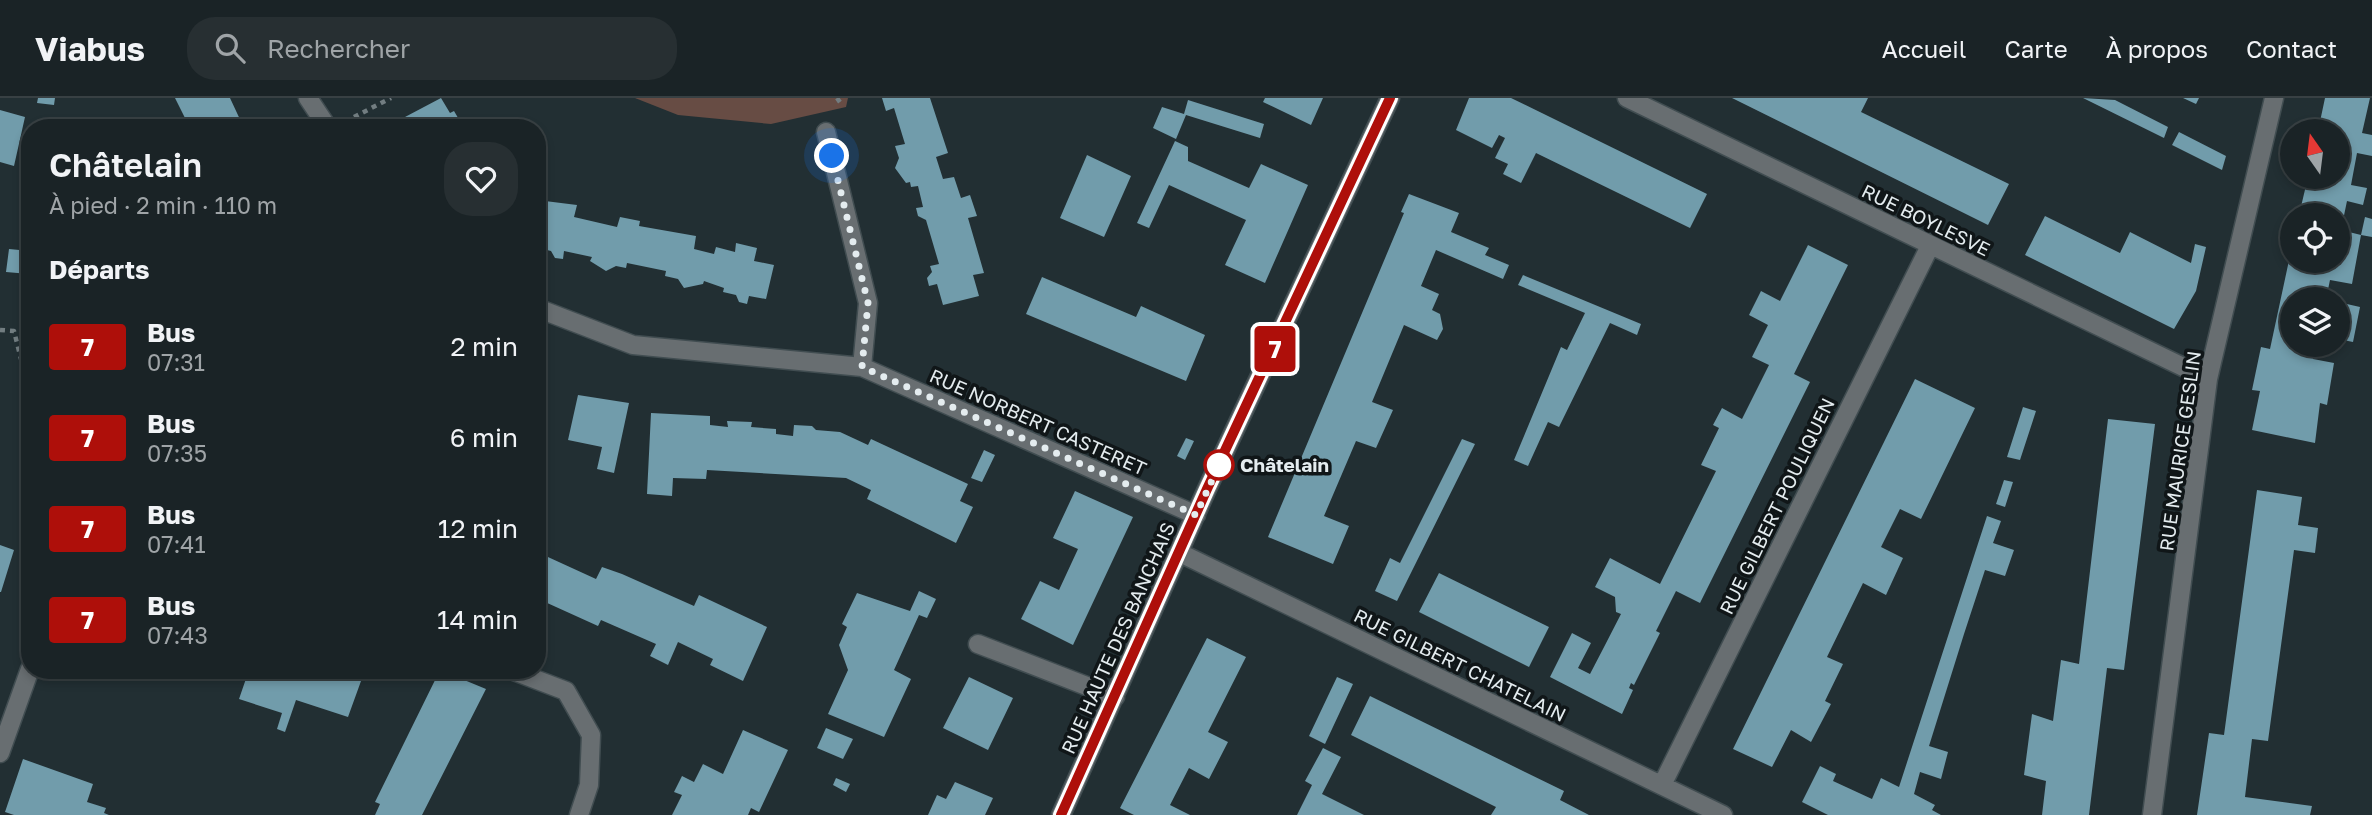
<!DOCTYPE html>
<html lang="fr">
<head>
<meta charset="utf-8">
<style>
  :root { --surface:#1a2326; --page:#272f32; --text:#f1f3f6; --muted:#9fa4a7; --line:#384043 }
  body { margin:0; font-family:"Golos Text",sans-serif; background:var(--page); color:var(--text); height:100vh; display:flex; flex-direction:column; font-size:26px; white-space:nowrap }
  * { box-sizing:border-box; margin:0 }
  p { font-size:23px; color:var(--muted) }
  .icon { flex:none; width:38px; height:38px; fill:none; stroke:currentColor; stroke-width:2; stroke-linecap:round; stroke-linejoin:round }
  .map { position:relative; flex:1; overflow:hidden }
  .panel { position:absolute; left:21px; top:21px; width:525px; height:560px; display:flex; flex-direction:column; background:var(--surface); border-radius:28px; box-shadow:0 4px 10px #0003,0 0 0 2px var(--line) }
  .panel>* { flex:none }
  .badge { padding:0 14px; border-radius:5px; font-size:24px; line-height:46px }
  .needle { width:46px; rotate:346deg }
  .buttons { position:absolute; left:2280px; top:21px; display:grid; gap:14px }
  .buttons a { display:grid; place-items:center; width:70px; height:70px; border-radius:50%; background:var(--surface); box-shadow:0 4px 10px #0003,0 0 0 2px var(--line); font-size:35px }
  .you { position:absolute; width:35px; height:35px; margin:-18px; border:5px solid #fff; border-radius:50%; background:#1a73e8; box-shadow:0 0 0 10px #1a73e833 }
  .map>.badge { position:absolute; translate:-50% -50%; box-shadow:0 0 0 4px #fff }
  h2 { padding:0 28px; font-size:26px; line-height:63px }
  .round { display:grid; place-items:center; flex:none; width:74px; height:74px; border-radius:28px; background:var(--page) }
  .headline { display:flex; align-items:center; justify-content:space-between; height:119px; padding:0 28px }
  h1 { font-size:33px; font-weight:600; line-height:52px }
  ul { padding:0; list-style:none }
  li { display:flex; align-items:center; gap:21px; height:91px; padding:0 28px }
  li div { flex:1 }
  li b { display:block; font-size:26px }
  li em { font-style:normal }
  li .badge { min-width:77px; font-weight:700; text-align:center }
  header { display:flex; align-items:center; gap:42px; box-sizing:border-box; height:98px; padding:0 35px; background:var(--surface); border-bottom:2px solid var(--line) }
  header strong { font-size:33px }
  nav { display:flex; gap:38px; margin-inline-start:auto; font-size:24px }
  .search { width:490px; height:63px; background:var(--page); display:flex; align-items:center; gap:18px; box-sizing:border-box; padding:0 24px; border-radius:28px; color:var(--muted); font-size:26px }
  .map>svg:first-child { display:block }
  .green { fill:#674c44 }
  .building { fill:#719cab }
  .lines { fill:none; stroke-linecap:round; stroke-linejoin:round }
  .minor-casing { stroke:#414d51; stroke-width:21 }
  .path { stroke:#727d81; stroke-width:4.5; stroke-dasharray:5 5; stroke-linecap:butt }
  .minor { stroke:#686e71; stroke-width:18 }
  .line-casing { stroke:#fff; stroke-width:16 }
  .line { stroke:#ae0f0a; stroke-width:10 }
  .walk { stroke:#e4ecef; stroke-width:7; stroke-dasharray:0 12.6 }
  .stop-dot { fill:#fff; stroke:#ae0f0a; stroke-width:3.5 }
  .labels { text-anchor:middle; stroke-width:7; stroke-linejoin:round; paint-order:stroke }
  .street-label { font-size:19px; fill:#e4ecef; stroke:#101618 }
  .stop-label { font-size:19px; font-weight:bold; fill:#e4ecef; stroke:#101618; text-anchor:start }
</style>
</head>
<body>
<header>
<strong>Viabus</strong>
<div class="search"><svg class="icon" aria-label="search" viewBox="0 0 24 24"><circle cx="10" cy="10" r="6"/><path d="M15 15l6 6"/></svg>Rechercher</div>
<nav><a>Accueil</a><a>Carte</a><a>À propos</a><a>Contact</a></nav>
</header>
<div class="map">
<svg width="2372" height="717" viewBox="0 0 2372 717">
  <rect width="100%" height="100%" fill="#222f33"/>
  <path class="green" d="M635,0H848L846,9L771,26L678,17Z"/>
  <path class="building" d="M38,0H55L54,7L37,5Z
    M175,0H230L244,30H165L185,20Z
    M441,0L450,15L454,13L464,30H411L405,19Z
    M882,0H930L948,55L936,59L943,81L954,79L961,100L970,97L977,118L968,120L984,175L973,177L979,198L943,207L937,186L929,188L927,180L932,174L930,168L939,166L926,122L918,118L916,110L923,109L918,88L911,89L910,84L906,85L895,70L899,60L895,48L905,46L894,10L886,13Z
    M1265,0H1323L1311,27L1263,4Z
    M1469,0H1511L1707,96L1690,130L1536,55L1521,85L1503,76L1508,66L1495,60L1505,40L1499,37L1492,50L1456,32Z
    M1732,0H1868L1861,14L2009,86L1988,127Z
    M2083,0L2115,2L2168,29L2164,40Z
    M2183,0H2199L2196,6Z
    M2325,0H2370L2362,35L2372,37V58L2357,55L2351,87L2367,90L2363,107L2347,103L2341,132L2361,137L2352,186L2330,182L2326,201H2292V247H2316L2313,261L2334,265L2327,307L2320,305L2315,345L2252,332L2260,293L2252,292L2261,249L2270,251L2291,153L2292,163H2338V117H2299L2308,79H2338V33H2318Z
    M1188,2L1264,26L1260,40L1186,17L1176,41L1153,30L1162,9L1184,16Z
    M0,12L25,19L14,68L0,64Z
    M2179,34L2226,58L2222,72L2172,47Z
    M1175,43L1188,49V63L1249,90L1261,66L1308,87L1265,185L1225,167L1246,122L1169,87L1149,130L1137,125Z
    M1087,57L1131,78L1104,139L1060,120Z
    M1409,96L1459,115L1451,134L1489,150L1485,157L1509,167L1503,181L1436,152L1421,188L1439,196L1432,212L1440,216L1443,231L1437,242L1404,227L1372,304L1393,312L1376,350L1356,343L1324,418L1349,428L1333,466L1268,439L1404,115L1401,114Z
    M537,102L577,107L574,119L617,129L620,119L640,123L639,128L696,138L694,151L714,156L716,149L735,154L736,145L757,150L754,163L774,167L766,201L749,198L747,206L739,204L736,197L723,194L724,190L704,183L703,186L684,190L678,181L665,178L666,173L627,165L626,170L616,168L606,173L590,163L592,159L564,153L563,161L555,160L551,153L543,151L544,143L537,141Z
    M2045,118L2120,155L2130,134L2191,165L2195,146L2206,149L2196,193L2174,231L2025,157Z
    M2365,119L2372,121V139L2361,137Z
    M1808,147L1848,167L1794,276L1810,284L1700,505L1676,493L1656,533L1660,535L1634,587L1631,585L1629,590L1633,592L1622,616L1550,579L1572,535L1591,545L1578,570L1590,576L1603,551L1621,516L1616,514L1615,499L1595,489L1610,460L1660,486L1716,373L1701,367L1719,330L1713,327L1722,310L1742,321L1769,267L1752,259L1768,227L1749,217L1761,193L1780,203Z
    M9,151L30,153L29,176L6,174Z
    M1523,177L1641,226L1637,237L1610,225L1559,329L1548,324L1528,368L1514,362L1561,249L1567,252L1585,215L1518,187Z
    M1042,179L1136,219L1141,208L1205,237L1186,283L1026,216Z
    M2338,204L2360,209L2353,244L2338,241Z
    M537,280L548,284L537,311Z
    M1915,281L1975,310L1921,421L1900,411L1881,449L1903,460L1886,497L1863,485L1827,559L1843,566L1825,603L1831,606L1811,644L1791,632L1772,669L1733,651Z
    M578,297L629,305L614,375L597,371L602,349L568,342Z
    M2023,309L2036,313L2020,362L2007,359Z
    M651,315L710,318V327L728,329L727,323L752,324L751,329L776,331V336L793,338L794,327L812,328L816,332L840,334L868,347L871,341L968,386L960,403L973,409L956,445L867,401L871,392L846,380L707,372L706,381L673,380L672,398L647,396Z
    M2108,321L2155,326L2124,572L2107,570L2089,717H2042L2046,683L2024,677L2032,616L2053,623L2061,562L2079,566Z
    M1186,340L1194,343L1185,362L1177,358Z
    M1462,341L1475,346L1397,503L1375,493L1390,460L1400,465Z
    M984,352L995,357L982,384L971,380Z
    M2004,382L2013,384L2005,409L1996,406Z
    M2257,392L2302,399L2298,427L2318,430L2315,455L2294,452L2268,643L2252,641L2245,699L2312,708L2310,717H2197L2209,635L2224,637Z
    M1075,393L1133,419L1073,547L1021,521L1040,483L1059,492L1078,451L1053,440Z
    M1987,418L2001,423L1993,445L2014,452L2005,478L1985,472L1964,536L1929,648L1948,654L1941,681L1920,674L1914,696L1935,707L1932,712L1941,717H1828L1802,704L1820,668L1836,676L1833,683L1872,701L1881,680L1899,689Z
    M0,447L14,452L1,494H0Z
    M537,454L596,481L602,469L622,476L694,508L699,497L767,529L743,583L710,567L713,561L678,544L668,567L650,558L656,546L601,522L598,528L545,504L541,510L537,509Z
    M1439,475L1549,529L1529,569L1419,514Z
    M919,493L936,501L927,520L919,517L894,572L911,581L884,639L828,616L848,572L839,547L847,529L842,526L857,495L910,513Z
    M1207,540L1246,559L1208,634L1228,644L1209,681L1189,670L1170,707L1190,717H1134L1120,710Z
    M201,572H224L222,580Z
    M249,572H365L348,619L296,602L285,634L277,631L282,615L239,601Z
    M440,572L486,591L422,717H375L380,706L375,704Z
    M969,579L1013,600L988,652L943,630Z
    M1337,579L1353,586L1325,646L1309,638Z
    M1370,598L1564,693L1560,702L1589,717H1491L1496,709L1351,637Z
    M826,630L853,641L843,661L817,650Z
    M743,632L788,652L759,714L751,710L748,717H672L682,697L674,694L682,678L694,684L703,666L723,676Z
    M1323,650L1341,659L1322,696L1364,717H1297L1312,687L1305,683Z
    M23,661L93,686L87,704L106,710L104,715L109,717H14L5,714Z
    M836,680L850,686L846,694L833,687Z
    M955,684L993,700L985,717H928L937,697L946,701Z"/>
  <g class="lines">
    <defs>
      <path id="minor" d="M308,0L328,30
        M1627,0L2208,281
        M826,34L868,205L862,269
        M537,210L633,247L862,269L1196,417
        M1180,455L1723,717
        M978,546L1115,599
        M511,572L566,593L591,637L589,687L579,717
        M0,655L30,571
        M1662,687L1930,148
        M1061,717L1207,391L1390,0
        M2152,717L2208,281L2274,0"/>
    </defs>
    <use href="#minor" class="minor-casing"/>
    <path class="path" d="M837,0L842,7
      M354,19L391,0
      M0,232L14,233L30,297"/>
    <use href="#minor" class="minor"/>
  </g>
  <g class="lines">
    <defs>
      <path id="line" d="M1061,717L1207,391L1390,0"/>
    </defs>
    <use href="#line" class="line-casing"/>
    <use href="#line" class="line"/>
    <path class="walk" d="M832,58L868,205L862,269L1196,417L1219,367"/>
  </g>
  <circle class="stop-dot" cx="1219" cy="367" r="14"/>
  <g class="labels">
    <g class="street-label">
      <text transform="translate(1926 122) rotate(26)" y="7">RUE BOYLESVE</text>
      <text transform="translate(1038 324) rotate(24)" y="7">RUE NORBERT CASTERET</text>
      <text transform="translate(2180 353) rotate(-82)" y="7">RUE MAURICE GESLIN</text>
      <text transform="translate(1777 408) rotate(-64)" y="7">RUE GILBERT POULIQUEN</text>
      <text transform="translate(1118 540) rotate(-66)" y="7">RUE HAUTE DES BANCHAIS</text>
      <text transform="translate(1460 567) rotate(26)" y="7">RUE GILBERT CHATELAIN</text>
    </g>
    <g class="stop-label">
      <text x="1240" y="374">Châtelain</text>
    </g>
  </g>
</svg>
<div class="buttons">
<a><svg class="needle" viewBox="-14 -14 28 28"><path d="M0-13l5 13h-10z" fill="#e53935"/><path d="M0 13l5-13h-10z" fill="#9fa4a7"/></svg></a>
<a><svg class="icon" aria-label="locate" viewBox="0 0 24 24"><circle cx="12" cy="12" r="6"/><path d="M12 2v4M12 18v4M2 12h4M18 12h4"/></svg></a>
<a><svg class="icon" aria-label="layers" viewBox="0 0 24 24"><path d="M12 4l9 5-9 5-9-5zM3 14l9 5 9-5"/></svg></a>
</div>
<div class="you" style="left:832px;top:58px"></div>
<b class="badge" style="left:1275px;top:251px;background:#ae0f0a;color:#fff">7</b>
<section class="panel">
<div class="headline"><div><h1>Châtelain</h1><p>À pied · 2 min · 110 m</p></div><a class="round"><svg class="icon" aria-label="heart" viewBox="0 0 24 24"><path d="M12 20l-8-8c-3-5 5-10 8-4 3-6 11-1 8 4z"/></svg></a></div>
<h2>Départs</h2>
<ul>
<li><span class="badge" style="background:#ae0f0a;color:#fff">7</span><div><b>Bus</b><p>07:31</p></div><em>2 min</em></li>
<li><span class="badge" style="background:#ae0f0a;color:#fff">7</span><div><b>Bus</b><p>07:35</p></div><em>6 min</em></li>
<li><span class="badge" style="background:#ae0f0a;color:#fff">7</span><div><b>Bus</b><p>07:41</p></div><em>12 min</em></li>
<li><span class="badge" style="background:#ae0f0a;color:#fff">7</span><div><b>Bus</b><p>07:43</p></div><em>14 min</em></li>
</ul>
</section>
</div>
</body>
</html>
